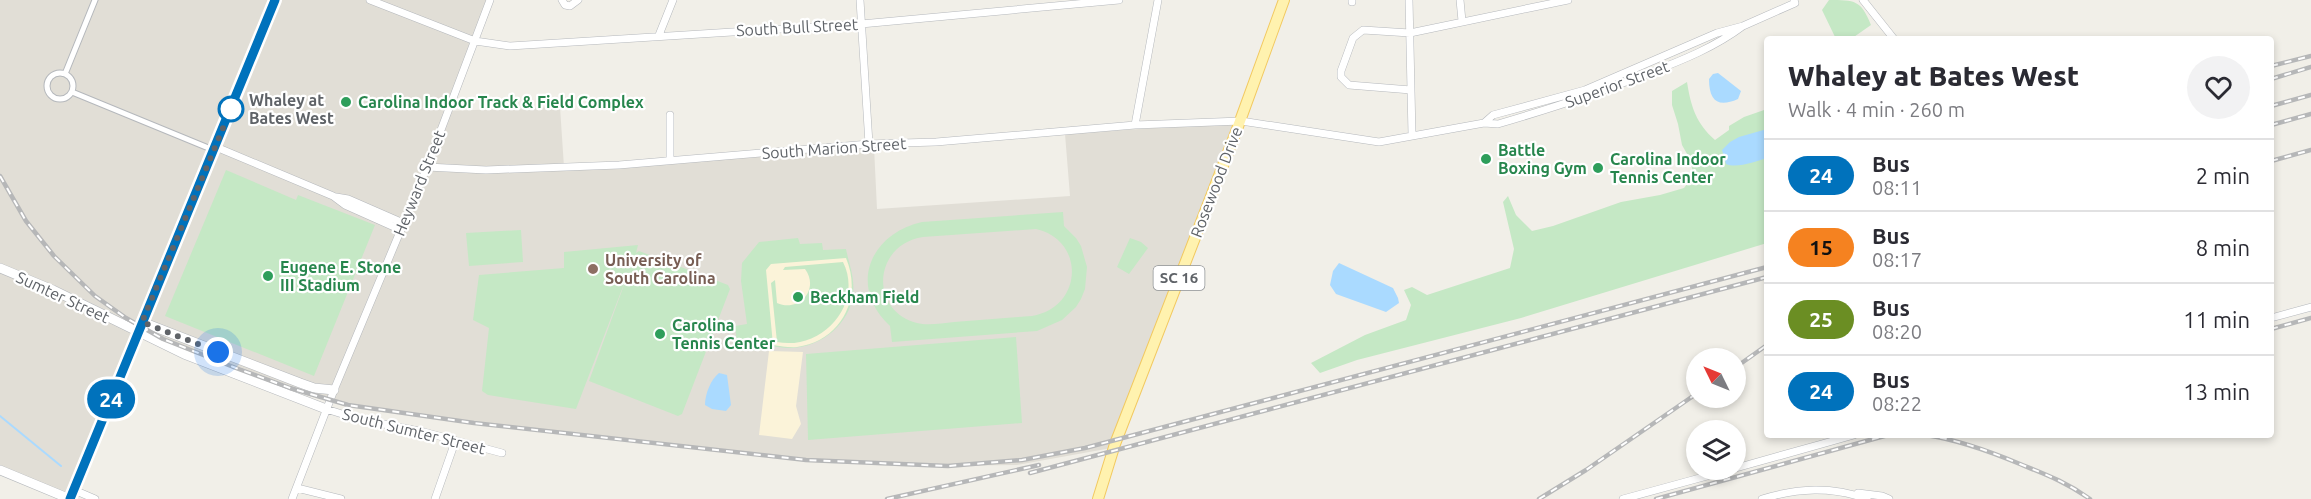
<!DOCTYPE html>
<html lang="en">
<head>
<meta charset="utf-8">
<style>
  :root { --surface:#fff; --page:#f2f2f3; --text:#2b2b33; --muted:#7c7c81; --line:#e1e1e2 }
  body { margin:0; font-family:Ubuntu,sans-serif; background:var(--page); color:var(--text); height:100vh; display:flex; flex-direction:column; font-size:22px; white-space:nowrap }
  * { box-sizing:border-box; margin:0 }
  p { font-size:20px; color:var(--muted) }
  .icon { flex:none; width:33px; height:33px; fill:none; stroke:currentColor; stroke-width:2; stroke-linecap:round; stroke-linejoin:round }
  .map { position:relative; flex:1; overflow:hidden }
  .sheet { position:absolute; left:1764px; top:36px; width:510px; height:402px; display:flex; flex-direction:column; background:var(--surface); border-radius:6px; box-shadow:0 3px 9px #0003 }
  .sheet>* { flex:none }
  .badge { padding:0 12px; border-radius:20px; font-size:21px; line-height:39px }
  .needle { width:39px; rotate:313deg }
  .controls { position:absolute; left:1686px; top:348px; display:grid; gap:12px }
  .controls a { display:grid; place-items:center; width:60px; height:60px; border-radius:50%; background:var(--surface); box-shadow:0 3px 9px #0003; font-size:30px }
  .you { position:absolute; width:30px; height:30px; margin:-15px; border:4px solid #fff; border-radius:50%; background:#1a73e8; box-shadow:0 0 0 9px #1a73e833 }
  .map>.badge { position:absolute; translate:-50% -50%; box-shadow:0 0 0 3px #fff }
  .round { display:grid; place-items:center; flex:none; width:63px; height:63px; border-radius:32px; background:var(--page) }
  .headline { display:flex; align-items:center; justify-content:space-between; height:102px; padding:0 24px }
  h1 { font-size:28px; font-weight:800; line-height:45px }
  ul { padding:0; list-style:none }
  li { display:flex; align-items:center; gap:18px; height:72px; padding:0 24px; border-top:2px solid var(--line) }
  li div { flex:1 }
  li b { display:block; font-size:22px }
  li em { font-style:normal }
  li .badge { min-width:66px; font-weight:700; text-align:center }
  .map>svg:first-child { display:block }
  .education { fill:#e1ded6 }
  .green { fill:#c5e8c5; fill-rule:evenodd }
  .sand { fill:#fbf3d9; fill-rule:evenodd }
  .water { fill:#aadaff }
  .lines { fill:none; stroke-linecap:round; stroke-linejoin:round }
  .stream { stroke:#aadaff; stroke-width:2 }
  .pedestrian-casing { stroke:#b5b8bc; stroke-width:7 }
  .minor-casing { stroke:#b5b8bc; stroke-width:8 }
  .tertiary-casing { stroke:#b5b8bc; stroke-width:10 }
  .primary-casing { stroke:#f2c960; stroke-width:12 }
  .pedestrian { stroke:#fff; stroke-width:5 }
  .minor { stroke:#fff; stroke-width:7 }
  .tertiary { stroke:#fff; stroke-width:9 }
  .primary { stroke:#fff2af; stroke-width:10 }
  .rail-casing { stroke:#b6b7b8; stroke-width:4.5 }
  .rail { stroke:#fff; stroke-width:2; stroke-dasharray:7; stroke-linecap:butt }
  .line-casing { stroke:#fff; stroke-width:14 }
  .line { stroke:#0072bc; stroke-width:9 }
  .walk { stroke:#5f6368; stroke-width:6; stroke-dasharray:0 10.8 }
  .leisure-dot { fill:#2e9e5b; stroke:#fff; stroke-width:2 }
  .stop-dot { fill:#fff; stroke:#0072bc; stroke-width:3 }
  .education-dot { fill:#8d6e63; stroke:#fff; stroke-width:2 }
  .labels { text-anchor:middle; stroke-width:4.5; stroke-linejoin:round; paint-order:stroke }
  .shield { fill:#fff; stroke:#8f9295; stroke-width:1.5 }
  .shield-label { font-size:15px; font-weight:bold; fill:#5f6368 }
  .street-label { font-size:16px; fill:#5f6368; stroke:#fff }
  .stop-label { font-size:16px; font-weight:bold; fill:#5f6368; stroke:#fff; text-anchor:start }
  .leisure-label { font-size:16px; font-weight:bold; fill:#27864d; stroke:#fff; text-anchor:start }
  .education-label { font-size:16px; font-weight:bold; fill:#785e54; stroke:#fff; text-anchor:start }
</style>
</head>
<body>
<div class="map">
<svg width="2311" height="499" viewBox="0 0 2311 499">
  <rect width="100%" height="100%" fill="#f1efe8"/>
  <path class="education" d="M0,0H492L446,111L560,107L564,167L874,147L877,209L1070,196L1065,134L1243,122L1117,447L1017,465L934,466L800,459L659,445L569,432L482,425L346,403L285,384L139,329L66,499L0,471Z"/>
  <path class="green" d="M1829,0C1855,0 1861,0 1871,25L1851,39H1836L1822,10Z
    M1687,82C1691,107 1696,123 1715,140L1729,130V126L1744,117L1767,109V243L1521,318L1357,360L1320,373L1311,363L1365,335L1406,320L1411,305L1404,290L1412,287L1427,295L1510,268L1514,249L1503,202L1508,196L1516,215L1532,231L1553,226L1621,202L1660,195L1684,188L1693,176L1691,161L1682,145L1678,124L1672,105V91Z
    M226,170L296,200L298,195L375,225L314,376L165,316Z
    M1063,212L1064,226L1076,238L1081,246L1087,267L1085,289L1081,299L1076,307L1062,320L1037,331L892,342L890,326C848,287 869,234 922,222ZM1036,229C1086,240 1083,308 1032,316C1006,318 980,320 954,322C942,323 928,326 917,323C868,310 874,244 923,237Z
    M521,230L523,262L469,266L466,233Z
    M798,238L800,244L822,243L823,250L846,249C849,264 855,278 853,294C850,324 821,347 792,348C783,348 773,346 764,346V350L738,351L735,326L747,324L741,281L742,263L759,242Z
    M1130,238L1141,242L1148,248L1129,274L1117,267Z
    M638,245L636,253L639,251L728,285L730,289L682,414L678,416L589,381L632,263L576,409L488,395L482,391L489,328L473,320L479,275L564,268V252Z
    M1016,337L1022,423L808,440L806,354Z"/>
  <path class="sand" d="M846,258C863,298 841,341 797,347C789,348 781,346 773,345L766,270L771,264ZM843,262C864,304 822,351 777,342L771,283L775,280L777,303C799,313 820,289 805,269L783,270L785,267Z
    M769,351L803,352L796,406L801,424L792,439L759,435Z"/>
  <path class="water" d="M1718,73L1741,91L1738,99C1718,108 1709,101 1709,79L1713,74Z
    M1767,129V158C1756,161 1737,169 1726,164L1722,150L1730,142L1739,137Z
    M1339,263L1393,288L1398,298L1399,303L1386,312L1336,294L1330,285L1333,271Z
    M719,373L727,375L731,405L726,411L712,409L705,405C705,394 711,379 719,373Z"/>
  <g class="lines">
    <path class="stream" d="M0,416L61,466"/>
    <defs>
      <path id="pedestrian" d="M47 86a13 13 0 1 1 26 0a13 13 0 1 1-26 0Z
        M65,74L95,0
        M72,92L206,147"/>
      <path id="minor" d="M370,0L475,41L510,46L861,24L1119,0
        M562,0L565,5L570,6L578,0
        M860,0L869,144
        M1352,0V2
        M1409,0L1412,135
        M1460,0L1462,21
        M1863,0L1894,39
        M1743,26L1795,3L1794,0
        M659,35L673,0
        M1411,90L1349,85L1341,77V71L1353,38L1363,30L1410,33L1568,0
        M670,115V159
        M1135,125L1158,0
        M216,147L333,196L345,205L401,230
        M427,167L486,170L619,165L869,144L936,142L1135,125L1241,121L1379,142L1484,123L1498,124C1549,109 1599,93 1649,73C1683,60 1715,47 1743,26L1717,33L1585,90L1493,115L1484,123
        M336,197L348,199L403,223
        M2271,318L2311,307
        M326,409L358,419L424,432L502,453
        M1736,468L1854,435
        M297,488L341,499
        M74,490L95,499
        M1858,493L1882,496L1889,499
        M292,499L334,390L427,167L490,0
        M435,499L455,442
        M1623,499L1729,470
        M1762,499C1798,488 1831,486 1867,499"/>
      <path id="tertiary" d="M0,268L53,290L184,354L326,409
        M142,322L300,383L314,388L334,390
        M0,470L70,499
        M70,499L275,0"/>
      <path id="primary" d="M1098,499L1115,444L1236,132L1284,0"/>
    </defs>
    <use href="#pedestrian" class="pedestrian-casing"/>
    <use href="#minor" class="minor-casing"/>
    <use href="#tertiary" class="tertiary-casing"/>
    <use href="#primary" class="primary-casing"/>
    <use href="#pedestrian" class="pedestrian"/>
    <use href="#minor" class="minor"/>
    <use href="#tertiary" class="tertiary"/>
    <use href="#primary" class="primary"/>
    <defs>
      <path id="rail" d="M2271,66L2311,56
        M2271,79L2311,67
        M2271,106L2311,95
        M2271,125L2311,114
        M2271,161L2311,150
        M0,176L26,221L54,256L95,296L126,318L163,339L236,368L290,388L348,405L474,423L806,460L948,466L1022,460L1085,448L1767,267
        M2271,329L2311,318
        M1736,367L1767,345
        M1926,435C1959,440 1989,451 2020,464C2047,475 2066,482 2090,499
        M1030,473L1767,277
        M887,499L1039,465
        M1539,499L1586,470L1696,394
        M1656,499L1888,435"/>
    </defs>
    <use href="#rail" class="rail-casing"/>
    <use href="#rail" class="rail"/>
  </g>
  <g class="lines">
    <defs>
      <path id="line" d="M70,499L275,0"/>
    </defs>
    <use href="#line" class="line-casing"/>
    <use href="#line" class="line"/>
    <path class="walk" d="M218,352L142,322L231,109"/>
  </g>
  <g class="leisure-dot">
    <circle cx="346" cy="102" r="6"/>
    <circle cx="1486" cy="159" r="6"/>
    <circle cx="1598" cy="168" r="6"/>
    <circle cx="268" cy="276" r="6"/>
    <circle cx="798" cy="297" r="6"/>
    <circle cx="660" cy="334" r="6"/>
  </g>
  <circle class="stop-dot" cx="231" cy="109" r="12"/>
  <circle class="education-dot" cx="593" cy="269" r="6"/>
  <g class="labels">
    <rect class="shield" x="1153.5" y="266" width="51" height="24" rx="4.5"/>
    <g class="shield-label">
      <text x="1179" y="283">SC 16</text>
    </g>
    <g class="street-label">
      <text transform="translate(797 27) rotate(-3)" y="6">South Bull Street</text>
      <text transform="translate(1617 84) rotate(-20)" y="6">Superior Street</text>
      <text transform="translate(834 148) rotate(-4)" y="6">South Marion Street</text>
      <text transform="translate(1216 182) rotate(-69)" y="6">Rosewood Drive</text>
      <text transform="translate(419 183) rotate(-68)" y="6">Heyward Street</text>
      <text transform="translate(63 297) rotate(25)" y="6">Sumter Street</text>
      <text transform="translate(414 431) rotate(14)" y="6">South Sumter Street</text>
    </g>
    <g class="stop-label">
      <text x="249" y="106">Whaley at<tspan x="249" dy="18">Bates West</tspan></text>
    </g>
    <g class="leisure-label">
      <text x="358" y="108">Carolina Indoor Track &amp; Field Complex</text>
      <text x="1498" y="156">Battle<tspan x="1498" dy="18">Boxing Gym</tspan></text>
      <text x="1610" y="165">Carolina Indoor<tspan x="1610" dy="18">Tennis Center</tspan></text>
      <text x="280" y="273">Eugene E. Stone<tspan x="280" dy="18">III Stadium</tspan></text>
      <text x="810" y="303">Beckham Field</text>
      <text x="672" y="331">Carolina<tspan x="672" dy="18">Tennis Center</tspan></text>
    </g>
    <g class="education-label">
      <text x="605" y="266">University of<tspan x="605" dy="18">South Carolina</tspan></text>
    </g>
  </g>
</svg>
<div class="controls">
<a><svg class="needle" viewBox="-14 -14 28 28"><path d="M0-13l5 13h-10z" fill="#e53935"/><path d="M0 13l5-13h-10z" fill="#7c7c81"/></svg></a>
<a><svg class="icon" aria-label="layers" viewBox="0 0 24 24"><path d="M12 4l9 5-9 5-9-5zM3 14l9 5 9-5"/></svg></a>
</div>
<div class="you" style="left:218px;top:352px"></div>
<b class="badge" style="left:111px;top:399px;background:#0072bc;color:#fff">24</b>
<section class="sheet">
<div class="headline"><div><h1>Whaley at Bates West</h1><p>Walk · 4 min · 260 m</p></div><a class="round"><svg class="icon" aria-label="heart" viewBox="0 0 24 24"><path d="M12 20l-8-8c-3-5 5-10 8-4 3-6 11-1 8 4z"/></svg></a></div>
<ul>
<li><span class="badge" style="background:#0072bc;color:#fff">24</span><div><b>Bus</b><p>08:11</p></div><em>2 min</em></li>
<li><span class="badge" style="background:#f58220;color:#111">15</span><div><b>Bus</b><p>08:17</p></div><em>8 min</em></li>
<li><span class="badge" style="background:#6b8e23;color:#fff">25</span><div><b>Bus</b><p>08:20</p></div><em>11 min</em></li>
<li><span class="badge" style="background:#0072bc;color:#fff">24</span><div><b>Bus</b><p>08:22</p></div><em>13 min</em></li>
</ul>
</section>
</div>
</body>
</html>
